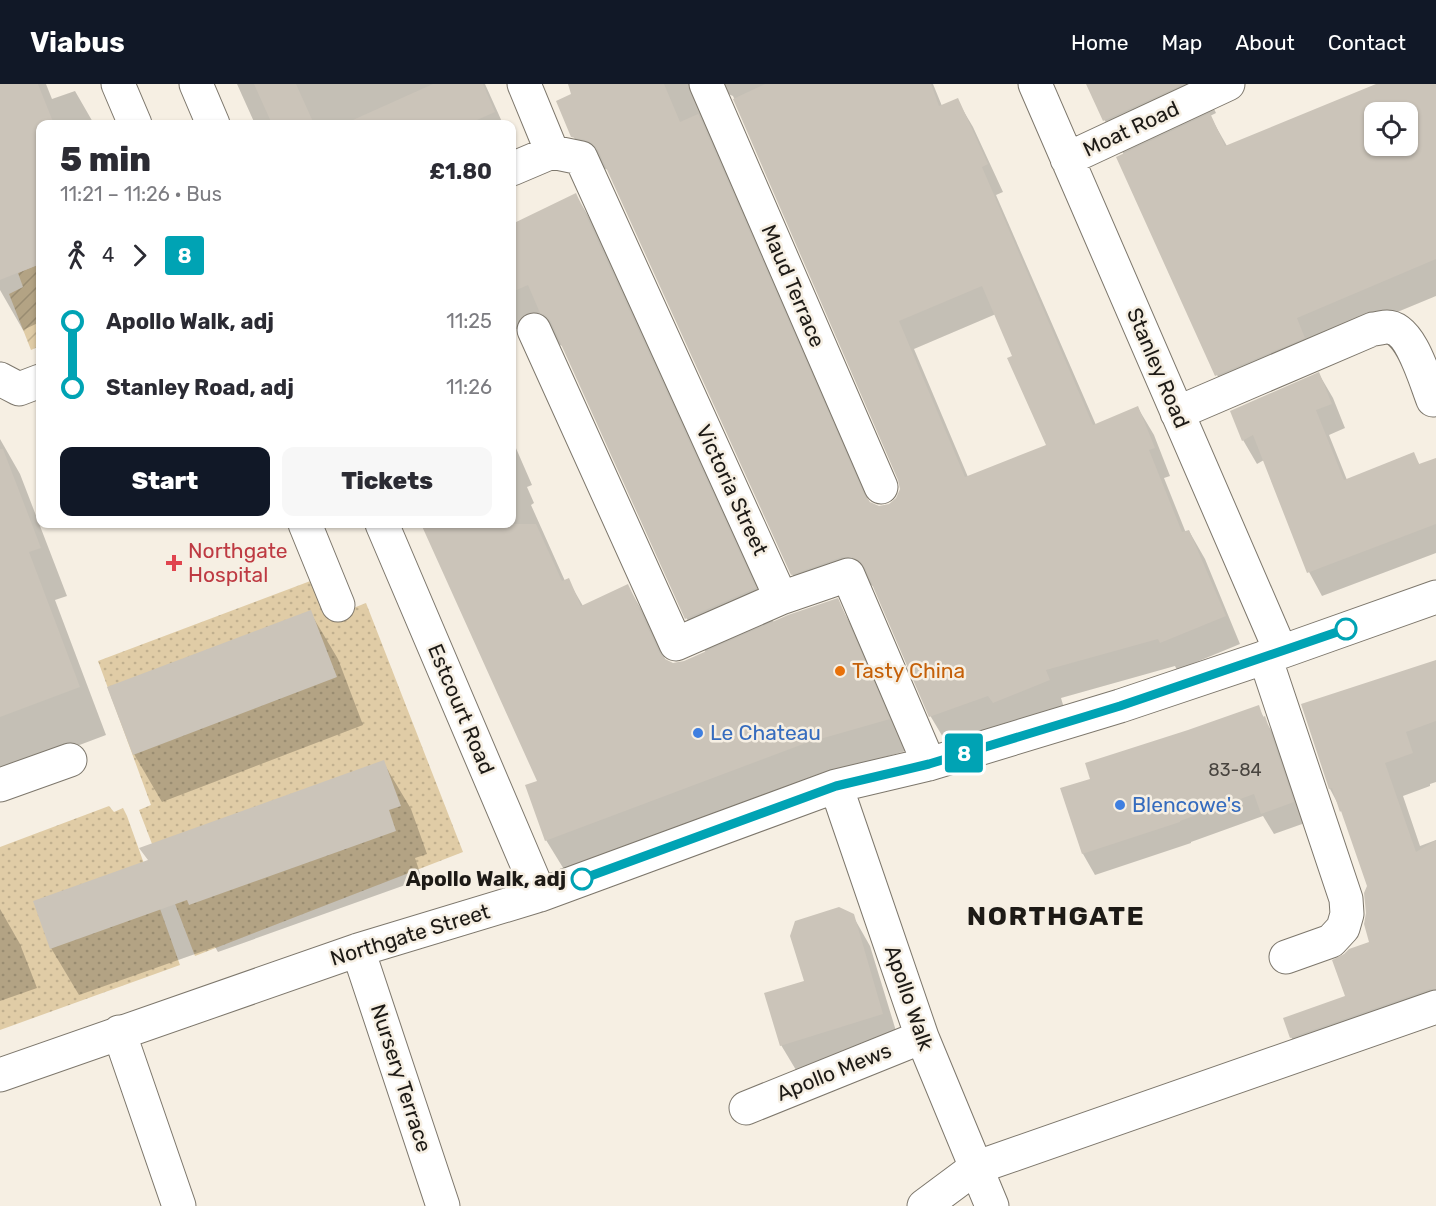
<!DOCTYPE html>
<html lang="en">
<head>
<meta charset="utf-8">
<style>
  :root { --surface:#fff; --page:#f7f7f7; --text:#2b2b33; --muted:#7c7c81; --accent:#111827 }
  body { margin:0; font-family:Rubik,sans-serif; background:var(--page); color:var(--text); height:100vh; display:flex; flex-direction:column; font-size:22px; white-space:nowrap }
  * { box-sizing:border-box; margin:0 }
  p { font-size:20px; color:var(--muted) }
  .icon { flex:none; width:33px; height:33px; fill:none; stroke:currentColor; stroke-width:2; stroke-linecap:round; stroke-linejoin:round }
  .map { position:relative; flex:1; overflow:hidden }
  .side { position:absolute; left:36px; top:36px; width:480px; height:408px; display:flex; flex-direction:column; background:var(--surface); border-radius:12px; box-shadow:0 2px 4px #0004 }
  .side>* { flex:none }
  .badge { padding:0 12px; border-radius:4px; font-size:21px; line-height:39px }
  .fabs { position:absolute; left:1364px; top:18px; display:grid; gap:12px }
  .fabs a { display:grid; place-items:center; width:54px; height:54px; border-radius:12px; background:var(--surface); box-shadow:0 2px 4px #0004; font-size:30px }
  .map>.badge { position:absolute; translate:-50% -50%; box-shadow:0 0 0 3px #fff }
  .legs { display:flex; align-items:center; gap:9px; height:66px; padding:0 24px; font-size:20px }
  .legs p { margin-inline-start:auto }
  .overview { display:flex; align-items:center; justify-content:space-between; height:102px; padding:0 24px }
  h1 { font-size:33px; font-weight:800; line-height:45px }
  .primary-button { display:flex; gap:12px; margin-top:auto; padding:12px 24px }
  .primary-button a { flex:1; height:69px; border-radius:12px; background:var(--accent); color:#fff; font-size:24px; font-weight:800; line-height:69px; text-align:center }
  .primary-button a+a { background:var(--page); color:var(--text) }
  ul { padding:0 24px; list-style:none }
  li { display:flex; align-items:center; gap:21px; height:66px; font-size:22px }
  li i { display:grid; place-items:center; width:9px; height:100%; margin:0 8px; background:currentColor }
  li i::after { content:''; width:15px; height:15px; margin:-8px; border:4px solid; border-radius:50%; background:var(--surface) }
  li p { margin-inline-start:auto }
  li:first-child i { background:linear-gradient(#0000 50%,currentColor 0) }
  li:last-child i { background:linear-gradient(currentColor 50%,#0000 0) }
  header { display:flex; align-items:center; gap:36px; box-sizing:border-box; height:84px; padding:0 30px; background:var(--accent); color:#fff }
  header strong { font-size:28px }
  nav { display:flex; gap:33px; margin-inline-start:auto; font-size:21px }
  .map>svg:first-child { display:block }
  .grass { fill:url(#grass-dots) }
  .garden { fill:url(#garden-furrows) }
  .shadow { fill:#0003; fill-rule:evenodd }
  .building { fill:#cbc4b9; fill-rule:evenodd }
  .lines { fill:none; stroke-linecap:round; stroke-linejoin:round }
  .minor-casing { stroke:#7d776c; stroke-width:35 }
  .minor { stroke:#fff; stroke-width:33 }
  .line-1-casing { stroke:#fff; stroke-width:14 }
  .line-1 { stroke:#00a3b4; stroke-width:9 }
  .health-dot { fill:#e0444e; stroke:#f6efe3; stroke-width:2 }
  .stop-1-dot { fill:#fff; stroke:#00a3b4; stroke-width:3 }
  .food-dot { fill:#e8710a; stroke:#f6efe3; stroke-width:2 }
  .shop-dot { fill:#3f7fe0; stroke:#f6efe3; stroke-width:2 }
  .labels { text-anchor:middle; stroke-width:5; stroke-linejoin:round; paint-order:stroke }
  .number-label { font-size:18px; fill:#48443f }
  .street-label { font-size:21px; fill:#1d1a16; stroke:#f6efe3 }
  .health-label { font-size:21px; fill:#be3a42; stroke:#f6efe3; text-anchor:start }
  .food-label { font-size:21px; fill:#c56008; stroke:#f6efe3; text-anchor:start }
  .shop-label { font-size:21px; fill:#366cbe; stroke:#f6efe3; text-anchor:start }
  .stop-label { font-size:21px; font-weight:bold; fill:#1d1a16; stroke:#f6efe3; text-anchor:end }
  .district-label { font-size:27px; font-weight:bold; letter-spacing:1.5px; fill:#1d1a16; stroke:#f6efe3 }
</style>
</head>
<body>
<header>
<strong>Viabus</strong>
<nav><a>Home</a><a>Map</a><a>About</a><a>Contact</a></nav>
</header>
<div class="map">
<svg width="1436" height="1122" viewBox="0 0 1436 1122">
  <defs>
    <pattern id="grass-dots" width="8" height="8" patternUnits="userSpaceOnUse" patternTransform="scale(1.5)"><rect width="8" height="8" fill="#e0cca6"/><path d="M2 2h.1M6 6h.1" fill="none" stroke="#c0af8e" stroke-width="1.8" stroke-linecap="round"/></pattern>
    <pattern id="garden-furrows" width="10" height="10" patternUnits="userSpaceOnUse" patternTransform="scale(1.5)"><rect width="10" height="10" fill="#e0cca6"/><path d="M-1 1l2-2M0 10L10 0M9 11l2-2" fill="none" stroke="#c0af8e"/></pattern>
  </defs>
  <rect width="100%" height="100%" fill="#f6efe3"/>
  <path class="grass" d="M313,496L328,534L366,519L463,768L195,872L139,726L151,721L98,577Z
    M109,722L114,728L123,724L127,732L180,881L0,946V763Z"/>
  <path class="garden" d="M40,180V262L31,266L9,210L23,203L18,189Z"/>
  <path class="shadow" d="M0,0H46L52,15L75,7L94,40H40V238L23,246L0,206Z
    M237,0H485L503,40H255Z
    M572,0H933L942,22L957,16L973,43L1003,108L996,111L1096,341L1138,324L1154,351L1170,392L1164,394L1186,449L1189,447L1205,475L1240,560L1177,586L1175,582L1061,614L1064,624L1010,646L1006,639L947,660L931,633L875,503L869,500L808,518L792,490L609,86L589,80L573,52V11ZM726,9L733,12L900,396L901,405L898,415L889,422L879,423L870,420L704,37ZM996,230L1014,272L1048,362L968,393L914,265Z
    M1088,0H1202L1216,29L1210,32L1227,62L1416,0H1436V212L1313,263L1234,321L1217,291L1118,74L1124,71L1105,37ZM1374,28H1407V62H1374Z
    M576,111L594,142L774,539L837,516L855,548L906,667L824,690L565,787L546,756L539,698L423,440H512V355L532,401L527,403L534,419L531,421L565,497L568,496L583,522L628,502L646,534L666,577L674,580L684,579L706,569L687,535L563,262L560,261L544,233L512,247V142Z
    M1319,290L1333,314L1345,344L1329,351L1347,396L1413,369L1420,382L1436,375V469L1322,512L1309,488L1264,376L1257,380L1243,356Z
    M0,355L20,390L67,512L55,516L106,651L0,691Z
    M310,528L338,575L363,641L162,718L134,670Z
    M1436,578V698L1430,700V702L1403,712L1420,762L1436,756V941L1310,985L1291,953L1347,913L1371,859L1368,802L1346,735L1330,705L1303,621Z
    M1258,623L1276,655L1305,739L1274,750L1263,732L1191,758V759L1095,791L1083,770L1091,696Z
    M383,678L411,725L427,770L415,774L422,795L218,868L215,863L79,911L51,864L149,777Z
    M0,825L20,860L37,904L0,917Z
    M853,832L870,862L900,960L799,991L781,961Z"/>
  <path class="building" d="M0,0H38L54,40H40V180L0,196Z
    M254,0H296L314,40H272Z
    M433,0H483L495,28L468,40H344Z
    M568,0H664L680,38L698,30L699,31L864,410L870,418L879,422L889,420L896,414L900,405L898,396L733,15L765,0H931L939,22L958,14L988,80L982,83L1093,341L1138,322L1155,364L1149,366L1182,448L1189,446L1226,532L1160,559L1158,555L1046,586L1050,596L993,619L988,612L929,633L865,484L860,477L852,473H842L791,491L598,66L592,59L585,56L571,53L556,17L571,10ZM982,202L1012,272L1007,274L1046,361L965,393L899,237Z
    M1086,0H1184L1103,37Z
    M1376,0H1436V175L1297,234L1305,254L1215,292L1116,73L1210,29L1225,62ZM1374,28H1407V62H1374Z
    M576,109L756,504L685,535L551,238L545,231L540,229L528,201L512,208V140Z
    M1319,288L1332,320L1316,326L1344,396L1414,368L1419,380L1436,374V440L1307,489L1253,351L1242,357L1230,327Z
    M0,365H3L41,464L29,468L80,603L0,633Z
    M421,440H536L562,497L569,494L581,522L628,500L659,568L665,575L673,579L684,577L788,531L838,514L890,635L806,659L545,757L525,701L537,697Z
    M311,526L337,593L133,671L107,603Z
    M1436,576V637L1406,648L1413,669L1385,679L1416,768L1436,756V905H1430L1290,954L1283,934L1345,912L1332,876L1344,870L1349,865L1369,858L1364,840L1366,829L1364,809L1367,802L1341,727L1340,728L1332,704L1329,705L1301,620Z
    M1259,621L1263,633L1265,632L1294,718L1261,730L1254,710L1180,737V738L1082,770L1060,704L1090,695L1085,679L1188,646Z
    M384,676L401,722L389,726L396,747L189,821L187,816L50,865L33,817L148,776L139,764Z
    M839,823L854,830L883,930L780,962L764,909L804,897L790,852L795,837Z"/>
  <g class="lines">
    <defs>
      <path id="minor" d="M118,0L135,40
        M196,0L213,40
        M524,0L552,68
        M706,0L881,403
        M1035,0L1281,568
        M552,68L581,74L781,514L848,491L929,680
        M1067,75L1228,0
        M512,85L552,68
        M534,246L676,560L781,514
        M0,295L19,305L40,297
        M1177,329L1373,245C1377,245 1383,243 1387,243C1411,243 1425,296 1433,316
        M305,440L338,521
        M382,440L540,811
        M1265,573L1346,815L1347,830L1343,844L1331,857L1286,873
        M0,701L70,676
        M836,702L922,953L992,1122
        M358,866L443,1122
        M119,948L179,1122
        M0,991L358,866L540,811L836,702L929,680L1120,622L1281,568L1436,513
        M746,1024L922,953
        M924,1122L975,1084L1436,923"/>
    </defs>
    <use href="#minor" class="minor-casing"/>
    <use href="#minor" class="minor"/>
  </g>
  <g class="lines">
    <defs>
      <path id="line-1" d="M582,795L836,702L929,680L1120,622L1346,545"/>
    </defs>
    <use href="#line-1" class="line-1-casing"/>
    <use href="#line-1" class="line-1"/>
  </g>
  <path class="health-dot" d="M171 470h6v6h6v6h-6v6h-6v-6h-6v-6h6z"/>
  <g class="stop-1-dot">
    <circle cx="1346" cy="545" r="10"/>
    <circle cx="582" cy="795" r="10"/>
  </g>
  <circle class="food-dot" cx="840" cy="587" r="6"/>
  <g class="shop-dot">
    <circle cx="698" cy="649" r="6"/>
    <circle cx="1120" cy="721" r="6"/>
  </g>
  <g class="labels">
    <g class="number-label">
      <text x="1235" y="692">83-84</text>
    </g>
    <g class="street-label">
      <text transform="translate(1131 45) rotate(-25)" y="7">Moat Road</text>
      <text transform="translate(793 202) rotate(67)" y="7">Maud Terrace</text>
      <text transform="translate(1158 284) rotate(67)" y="7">Stanley Road</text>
      <text transform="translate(732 406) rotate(65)" y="7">Victoria Street</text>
      <text transform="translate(461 625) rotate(67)" y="7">Estcourt Road</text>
      <text transform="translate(410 851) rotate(-17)" y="7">Northgate Street</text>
      <text transform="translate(909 914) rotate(71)" y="7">Apollo Walk</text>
      <text transform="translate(834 988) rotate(-22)" y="7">Apollo Mews</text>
      <text transform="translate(401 994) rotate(72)" y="7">Nursery Terrace</text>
    </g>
    <g class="health-label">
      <text x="188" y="474">Northgate<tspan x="188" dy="24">Hospital</tspan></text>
    </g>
    <g class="food-label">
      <text x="852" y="594">Tasty China</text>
    </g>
    <g class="shop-label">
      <text x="710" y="656">Le Chateau</text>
      <text x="1132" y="728">Blencowe's</text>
    </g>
    <g class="stop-label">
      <text x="566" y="802">Apollo Walk, adj</text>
    </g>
    <g class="district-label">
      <text x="1056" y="841">NORTHGATE</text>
    </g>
  </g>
</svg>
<div class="fabs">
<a><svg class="icon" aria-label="locate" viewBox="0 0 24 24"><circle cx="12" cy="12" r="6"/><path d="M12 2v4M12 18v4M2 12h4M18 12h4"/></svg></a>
</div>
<b class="badge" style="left:964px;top:669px;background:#00a3b4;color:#fff">8</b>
<section class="side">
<div class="overview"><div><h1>5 min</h1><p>11:21 – 11:26 · Bus</p></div><b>£1.80</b></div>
<div class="legs"><svg class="icon" aria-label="walk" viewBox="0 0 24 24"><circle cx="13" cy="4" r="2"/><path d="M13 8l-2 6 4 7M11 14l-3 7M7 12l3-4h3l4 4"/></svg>4<svg class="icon" aria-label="forward" viewBox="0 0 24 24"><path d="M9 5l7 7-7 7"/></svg><b class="badge" style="background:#00a3b4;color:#fff">8</b></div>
<ul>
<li><i style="color:#00a3b4"></i><b>Apollo Walk, adj</b><p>11:25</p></li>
<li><i style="color:#00a3b4"></i><b>Stanley Road, adj</b><p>11:26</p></li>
</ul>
<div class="primary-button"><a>Start</a><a>Tickets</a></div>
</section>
</div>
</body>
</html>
